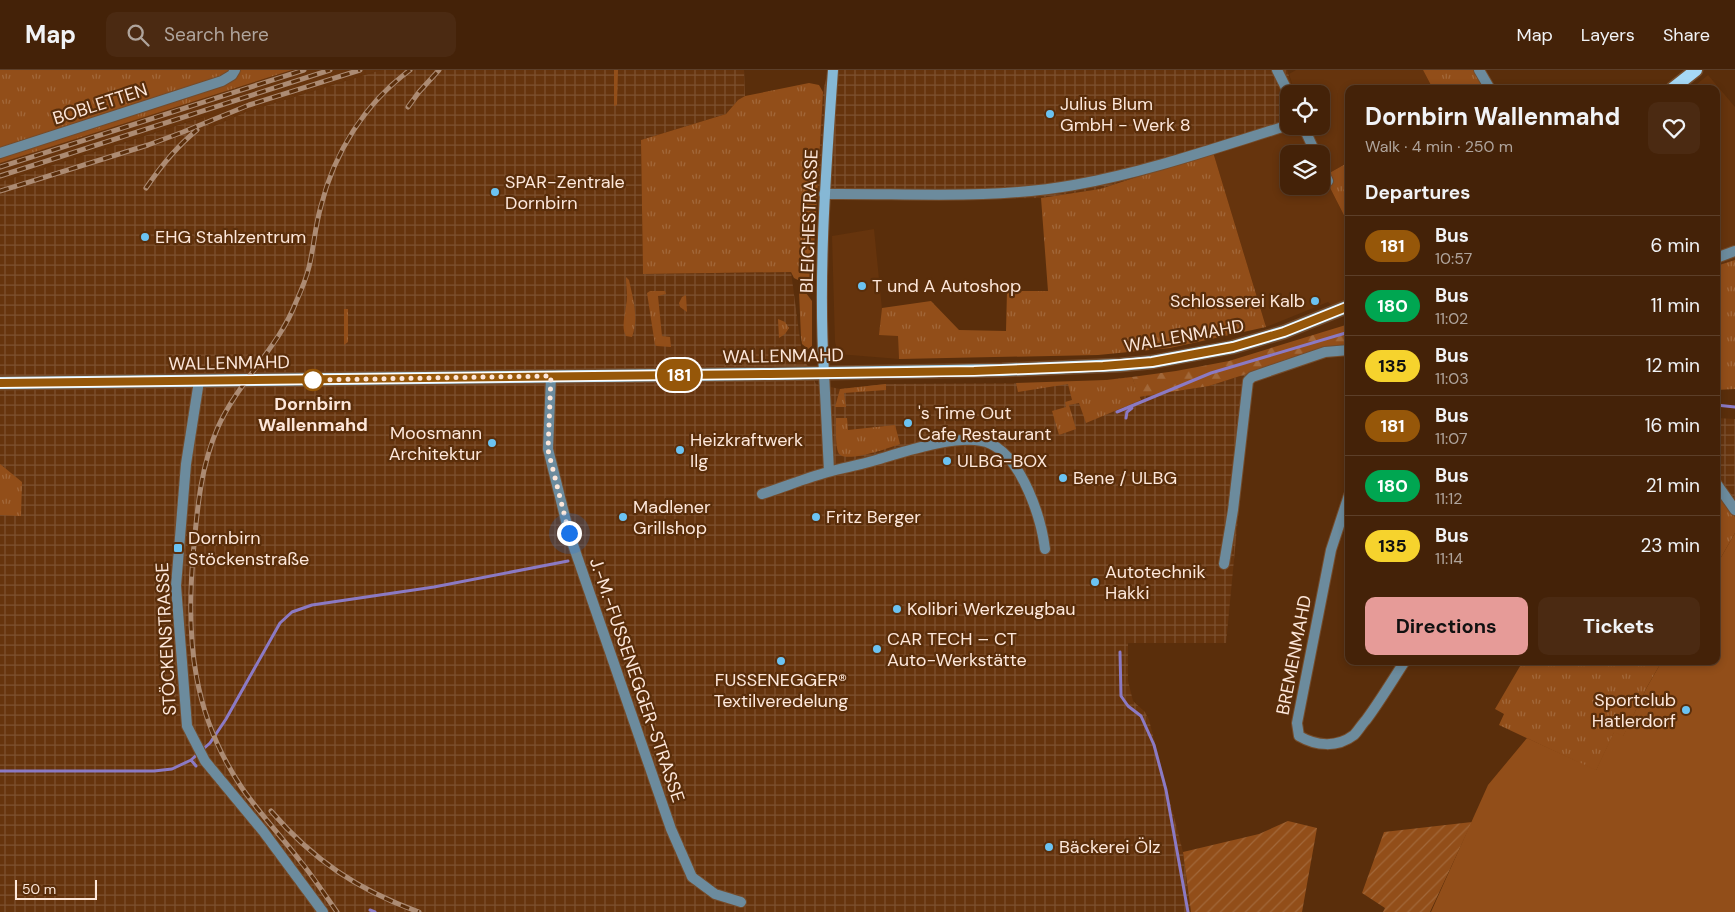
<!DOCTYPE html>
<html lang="en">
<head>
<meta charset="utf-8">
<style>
  :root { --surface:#442208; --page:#4b2a12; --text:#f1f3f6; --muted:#afa49c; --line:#5c3f29; --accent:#e69b98 }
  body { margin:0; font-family:"DM Sans",sans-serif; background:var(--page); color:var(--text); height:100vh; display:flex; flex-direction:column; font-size:19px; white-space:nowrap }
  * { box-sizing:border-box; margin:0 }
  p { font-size:16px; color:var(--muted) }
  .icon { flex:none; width:28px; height:28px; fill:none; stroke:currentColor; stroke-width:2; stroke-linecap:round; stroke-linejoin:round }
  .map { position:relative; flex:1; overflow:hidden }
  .drawer { position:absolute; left:1345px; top:15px; width:375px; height:580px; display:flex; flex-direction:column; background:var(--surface); border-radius:10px; box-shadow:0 2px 8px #0003,0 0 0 1px var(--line) }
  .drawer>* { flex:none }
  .badge { padding:0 10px; border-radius:16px; font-size:18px; line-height:32px }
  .controls { position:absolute; left:1280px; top:15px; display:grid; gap:10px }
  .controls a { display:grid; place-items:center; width:50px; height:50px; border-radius:10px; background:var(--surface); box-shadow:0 2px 8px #0003,0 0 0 1px var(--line); font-size:25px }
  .scale { position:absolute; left:15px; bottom:12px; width:82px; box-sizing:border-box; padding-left:5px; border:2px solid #fde7da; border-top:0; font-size:14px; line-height:18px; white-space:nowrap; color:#fde7da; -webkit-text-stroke:4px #5a2e0b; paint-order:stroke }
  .you { position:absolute; width:25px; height:25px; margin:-12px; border:4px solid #fff; border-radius:50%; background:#1a73e8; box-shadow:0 0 0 8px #1a73e833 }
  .map>.badge { position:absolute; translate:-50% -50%; box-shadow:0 0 0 2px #fff }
  h2 { padding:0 20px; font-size:19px; line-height:45px }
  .round { display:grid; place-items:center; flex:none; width:52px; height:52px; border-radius:10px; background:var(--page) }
  .head { display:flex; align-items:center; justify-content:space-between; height:85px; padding:0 20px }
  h1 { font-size:24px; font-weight:700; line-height:38px }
  .primary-button { display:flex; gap:10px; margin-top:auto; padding:10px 20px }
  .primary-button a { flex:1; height:58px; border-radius:10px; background:var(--accent); color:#111; font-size:20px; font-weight:700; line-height:58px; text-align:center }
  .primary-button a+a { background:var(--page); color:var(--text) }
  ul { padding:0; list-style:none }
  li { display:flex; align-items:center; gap:15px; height:60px; padding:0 20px; border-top:1px solid var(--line) }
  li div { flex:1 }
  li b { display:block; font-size:19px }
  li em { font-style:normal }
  li .badge { min-width:55px; font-weight:700; text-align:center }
  header { display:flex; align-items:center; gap:30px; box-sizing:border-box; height:70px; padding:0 25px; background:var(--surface); border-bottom:1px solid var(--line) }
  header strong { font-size:24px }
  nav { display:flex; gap:28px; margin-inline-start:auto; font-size:18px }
  .search { width:350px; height:45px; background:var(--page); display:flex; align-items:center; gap:12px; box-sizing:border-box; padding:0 18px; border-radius:10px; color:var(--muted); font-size:19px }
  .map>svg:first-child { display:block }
  .built { fill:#66340d; fill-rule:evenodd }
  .industrial { fill:url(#industrial-grid) }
  .grass { fill:url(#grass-tufts) }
  .forest { fill:url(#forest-firs) }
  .garden { fill:url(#garden-furrows) }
  .pitch { fill:#924e19 }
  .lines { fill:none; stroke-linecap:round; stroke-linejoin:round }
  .stream { stroke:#8b7ac4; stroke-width:3 }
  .minor-casing { stroke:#744c2c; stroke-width:12 }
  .secondary-casing { stroke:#744c2c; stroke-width:12 }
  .primary-casing { stroke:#744c2c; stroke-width:15 }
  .minor { stroke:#6c8b9d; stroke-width:10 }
  .secondary { stroke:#86b8d5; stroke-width:10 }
  .primary { stroke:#a6d9f6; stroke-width:12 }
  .rail-casing { stroke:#ac8b73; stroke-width:5 }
  .rail { stroke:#5a2e0b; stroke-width:3; stroke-dasharray:9; stroke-linecap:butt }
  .line-casing { stroke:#fff; stroke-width:11 }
  .line { stroke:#965709; stroke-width:8 }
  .walk { stroke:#fde7da; stroke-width:5; stroke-dasharray:0 9 }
  .poi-dot { fill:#6bc3f2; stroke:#5a2e0b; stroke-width:2 }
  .stop-dot { fill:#fff; stroke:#965709; stroke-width:2.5 }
  .labels { text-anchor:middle; stroke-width:4.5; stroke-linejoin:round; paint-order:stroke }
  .street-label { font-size:18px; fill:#fde7da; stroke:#5a2e0b }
  .poi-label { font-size:18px; fill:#fde7da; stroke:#5a2e0b; text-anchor:start }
  .stop-label { font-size:18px; font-weight:bold; fill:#fde7da; stroke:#5a2e0b }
</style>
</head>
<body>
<header>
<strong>Map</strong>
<div class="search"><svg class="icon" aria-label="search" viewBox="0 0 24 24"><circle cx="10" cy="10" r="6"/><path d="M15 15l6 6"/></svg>Search here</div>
<nav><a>Map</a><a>Layers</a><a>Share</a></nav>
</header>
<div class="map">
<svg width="1735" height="842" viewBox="0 0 1735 842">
  <defs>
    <pattern id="industrial-grid" width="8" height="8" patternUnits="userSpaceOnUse" patternTransform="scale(1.25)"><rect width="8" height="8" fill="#66340d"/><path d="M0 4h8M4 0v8" fill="none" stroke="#7d5130"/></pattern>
    <pattern id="grass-tufts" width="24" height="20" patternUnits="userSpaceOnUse" patternTransform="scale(1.25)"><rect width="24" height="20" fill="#924e19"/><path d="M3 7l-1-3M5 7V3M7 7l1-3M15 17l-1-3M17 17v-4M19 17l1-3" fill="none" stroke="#a2683a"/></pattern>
    <pattern id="forest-firs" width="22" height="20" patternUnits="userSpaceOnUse" patternTransform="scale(1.25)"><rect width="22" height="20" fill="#924e19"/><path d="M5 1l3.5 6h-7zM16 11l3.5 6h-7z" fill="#a2683a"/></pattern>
    <pattern id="garden-furrows" width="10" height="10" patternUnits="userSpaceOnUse" patternTransform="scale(1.25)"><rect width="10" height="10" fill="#924e19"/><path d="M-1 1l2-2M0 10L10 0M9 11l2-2" fill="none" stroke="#a2683a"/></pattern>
  </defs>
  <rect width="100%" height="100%" fill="#5a2e0b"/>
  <path class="built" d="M292,0H381L246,42L210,58L203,47L0,112V93Z
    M1296,0H1423L1433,19H1349V92L1324,106L1349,155V251L1328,232L1266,257L1213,82L1292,56H1321V24H1295L1289,4ZM1289,84H1321V116H1289Z
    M1708,5L1735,37V190L1716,196V19H1691Z
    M874,159L882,239L880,265H898L899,289L838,284L835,272L832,166Z"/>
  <path class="industrial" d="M381,0H744L745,26L738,30L726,44L641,70L643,204L791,202L802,284L816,314L840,319L886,314L1078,313L1132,307L1139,327L1209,316L1252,302L1226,573H1128V611L1133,631L1145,642L1149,650L1183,782L1191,842H0V112L204,47L210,58L246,42Z
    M828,0H1287L1295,24H1289V56L1100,119L1041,128L817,130L823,22Z
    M1716,348L1735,349V447L1716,420Z"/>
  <path class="grass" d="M0,0H292L0,93Z
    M614,0H618L617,35L614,36Z
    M1423,0H1474L1485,19H1433Z
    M809,13L819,15L823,22L813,197L810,207L800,211L794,208L791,202L643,204L641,70L726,44L738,30L745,26Z
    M1213,82L1266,257L1170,278L1098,285L899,289L898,266L879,265L882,238L931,231L959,260L1006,261L1007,221H1048L1041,128L1100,119Z
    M1349,92V155L1324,106Z
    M1735,190V319L1716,320V196Z
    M626,207L629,210C633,229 639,248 632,267L626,266C621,258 625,245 626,236C628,227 626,216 626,207Z
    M650,221H665L666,224L658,226L662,266L670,267L671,277L657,276L655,275L647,223Z
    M799,221L806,223L812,231V276L808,279L802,274L801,267Z
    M686,225L687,242L680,237L679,233L682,227Z
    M344,239H348V272L344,275Z
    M778,249L785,252L789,258L785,264L779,268Z
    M1132,307L1141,330L1086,353L1079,333L1069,335L1076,359L1059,365L1052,341L1066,337L1065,332L1072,330L1068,314L1018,322L1016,313L1107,310Z
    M886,314V320L844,323L846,337H835L840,319Z
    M836,348H847L848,360L895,355L900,374C889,378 847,393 839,384C835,378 836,355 836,348Z
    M0,394L22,412L21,446L0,445Z
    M1716,420L1735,447V463L1716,496Z
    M1523,591H1662L1647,617L1623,667L1614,663L1596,701L1499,655L1504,644L1495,639Z"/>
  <path class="forest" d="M1349,254V277H1331L1209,316L1139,327L1132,307L1176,301L1229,291Z"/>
  <path class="garden" d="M1288,751L1317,758L1302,842H1191L1183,782L1259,764Z
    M1472,752L1430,842H1383L1385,838L1362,823L1384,762Z"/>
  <path class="pitch" d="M1735,463V842H1431L1488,715L1527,668L1596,700L1614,662L1623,666L1647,617L1662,591H1716V496Z"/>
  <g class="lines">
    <path class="stream" d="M1716,335L1735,337
      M1117,342L1211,303L1349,262
      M1126,348L1127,342L1132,338
      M1120,582L1121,626L1128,636L1141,646L1154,675L1166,720L1188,842
      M191,690L196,696
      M0,701H154L172,699L191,690L210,673L226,649L280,553L292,542L312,535L434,517L568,491
      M370,840L375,842"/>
    <defs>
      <path id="minor" d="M1277,0L1289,24
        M1479,0L1490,19
        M1303,56L1316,84
        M0,83L222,11L232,5L235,0
        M1321,96L1328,111
        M824,124C908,123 991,130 1074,115C1147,102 1218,77 1289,55
        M1716,188L1735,181
        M824,303L829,401
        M551,306L548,379L569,463L671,759L692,807L715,824L741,832
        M199,311L186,394L176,516L187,656L205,691L263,761L323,842
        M1716,413L1735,440
        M762,424C784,417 806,408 828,402C841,398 855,396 869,392C898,384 963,360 991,374C1022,389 1041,447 1045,479
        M1349,425L1331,480L1297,653L1299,666C1316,676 1337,678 1354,665C1358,661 1362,654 1366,650C1380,631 1392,611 1405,591
        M1224,494L1233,440L1248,311L1252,307L1325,282L1349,280"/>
      <path id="secondary" d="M824,303C818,202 826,101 833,0"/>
      <path id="primary" d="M1672,19L1696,0
        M0,313L770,304L1002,300L1120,295L1152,292L1233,277L1284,262L1349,236"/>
    </defs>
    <use href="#minor" class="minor-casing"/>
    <use href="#secondary" class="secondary-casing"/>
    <use href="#primary" class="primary-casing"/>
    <use href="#minor" class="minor"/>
    <use href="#secondary" class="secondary"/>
    <use href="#primary" class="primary"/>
    <defs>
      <path id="rail" d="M408,37L419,22L439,0
        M0,97L304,0
        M0,106L330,0
        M146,118C161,96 176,77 197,60
        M0,121L148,75L183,62L249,35L360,0
        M271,741C313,790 358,820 419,842
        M337,842C325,825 314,808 301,792C282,767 260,744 242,718C193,645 186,572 193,486C197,442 200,398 218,357C238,312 279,277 296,232C301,221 306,209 309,197C314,177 315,156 321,136C334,83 365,33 410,0"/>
    </defs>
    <use href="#rail" class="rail-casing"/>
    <use href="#rail" class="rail"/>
  </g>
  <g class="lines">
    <defs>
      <path id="line" d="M0,313L770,304L974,301L1103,296L1152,292L1233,277L1284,262L1349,236"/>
    </defs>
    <use href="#line" class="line-casing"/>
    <use href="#line" class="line"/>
    <path class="walk" d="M313,310H308L551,306L548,380L569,463"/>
  </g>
  <g class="poi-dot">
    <circle cx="1050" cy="44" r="5"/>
    <circle cx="495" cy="122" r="5"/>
    <circle cx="145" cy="167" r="5"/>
    <circle cx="862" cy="216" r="5"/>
    <circle cx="1315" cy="231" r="5"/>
    <circle cx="908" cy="353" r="5"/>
    <circle cx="492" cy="373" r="5"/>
    <circle cx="680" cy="380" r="5"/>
    <circle cx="947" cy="391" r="5"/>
    <circle cx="1063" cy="408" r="5"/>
    <circle cx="623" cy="447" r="5"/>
    <circle cx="816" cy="447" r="5"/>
    <rect x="173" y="473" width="10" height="10" rx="2.5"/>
    <circle cx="1095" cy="512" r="5"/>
    <circle cx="897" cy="539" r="5"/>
    <circle cx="877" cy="579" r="5"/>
    <circle cx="781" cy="591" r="5"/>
    <circle cx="1686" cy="640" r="5"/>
    <circle cx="1049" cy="777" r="5"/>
  </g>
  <circle class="stop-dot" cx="313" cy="310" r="10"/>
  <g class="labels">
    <g class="street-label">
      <text transform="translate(100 34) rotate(-18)" y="6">BOBLETTEN</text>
      <text transform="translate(809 151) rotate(-88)" y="6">BLEICHESTRASSE</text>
      <text transform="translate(1184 266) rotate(-10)" y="6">WALLENMAHD</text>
      <text transform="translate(783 286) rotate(-1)" y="6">WALLENMAHD</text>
      <text transform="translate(229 293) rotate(-1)" y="6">WALLENMAHD</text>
      <text transform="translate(166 569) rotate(-93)" y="6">STÖCKENSTRASSE</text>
      <text transform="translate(1294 585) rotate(-79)" y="6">BREMENMAHD</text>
      <text transform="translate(637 610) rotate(71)" y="6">J.-M.-FUSSENEGGER-STRASSE</text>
    </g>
    <g class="poi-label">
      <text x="1060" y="40">Julius Blum<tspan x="1060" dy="21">GmbH - Werk 8</tspan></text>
      <text x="505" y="118">SPAR-Zentrale<tspan x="505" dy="21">Dornbirn</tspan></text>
      <text x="155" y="173">EHG Stahlzentrum</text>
      <text x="872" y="222">T und A Autoshop</text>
      <text x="1305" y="237" text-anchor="end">Schlosserei Kalb</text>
      <text x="918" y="349">'s Time Out<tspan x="918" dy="21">Cafe Restaurant</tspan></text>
      <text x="482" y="369" text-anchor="end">Moosmann<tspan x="482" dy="21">Architektur</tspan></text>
      <text x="690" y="376">Heizkraftwerk<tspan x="690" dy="21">Ilg</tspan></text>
      <text x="957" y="397">ULBG-BOX</text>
      <text x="1073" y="414">Bene / ULBG</text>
      <text x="633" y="443">Madlener<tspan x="633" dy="21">Grillshop</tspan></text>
      <text x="826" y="453">Fritz Berger</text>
      <text x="188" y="474">Dornbirn<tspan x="188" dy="21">Stöckenstraße</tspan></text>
      <text x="1105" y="508">Autotechnik<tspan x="1105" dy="21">Hakki</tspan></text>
      <text x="907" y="545">Kolibri Werkzeugbau</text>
      <text x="887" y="575">CAR TECH – CT<tspan x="887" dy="21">Auto-Werkstätte</tspan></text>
      <text x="781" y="616" text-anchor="middle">FUSSENEGGER®<tspan x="781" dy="21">Textilveredelung</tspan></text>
      <text x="1676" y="636" text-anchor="end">Sportclub<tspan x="1676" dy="21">Hatlerdorf</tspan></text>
      <text x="1059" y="783">Bäckerei Ölz</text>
    </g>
    <g class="stop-label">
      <text x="313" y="340">Dornbirn<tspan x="313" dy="21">Wallenmahd</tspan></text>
    </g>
  </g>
</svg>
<div class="controls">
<a><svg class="icon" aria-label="locate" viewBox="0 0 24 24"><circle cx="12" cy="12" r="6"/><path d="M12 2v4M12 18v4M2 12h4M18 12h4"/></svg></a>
<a><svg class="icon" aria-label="layers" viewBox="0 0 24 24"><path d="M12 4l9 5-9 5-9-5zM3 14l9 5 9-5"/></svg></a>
</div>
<div class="scale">50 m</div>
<div class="you" style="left:569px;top:463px"></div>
<b class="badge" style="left:679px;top:305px;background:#965709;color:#fff">181</b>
<section class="drawer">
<div class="head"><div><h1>Dornbirn Wallenmahd</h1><p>Walk · 4 min · 250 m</p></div><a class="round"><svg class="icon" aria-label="heart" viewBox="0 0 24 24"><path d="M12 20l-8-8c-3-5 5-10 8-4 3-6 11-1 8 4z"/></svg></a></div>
<h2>Departures</h2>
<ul>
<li><span class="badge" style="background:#965709;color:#fff">181</span><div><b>Bus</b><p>10:57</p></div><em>6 min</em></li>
<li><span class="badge" style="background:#00a651;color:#fff">180</span><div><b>Bus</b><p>11:02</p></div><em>11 min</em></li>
<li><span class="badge" style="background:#f6d32d;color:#111">135</span><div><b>Bus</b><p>11:03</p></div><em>12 min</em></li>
<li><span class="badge" style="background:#965709;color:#fff">181</span><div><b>Bus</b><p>11:07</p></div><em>16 min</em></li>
<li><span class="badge" style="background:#00a651;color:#fff">180</span><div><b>Bus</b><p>11:12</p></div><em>21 min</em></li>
<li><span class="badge" style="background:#f6d32d;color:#111">135</span><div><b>Bus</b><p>11:14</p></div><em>23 min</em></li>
</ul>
<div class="primary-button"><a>Directions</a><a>Tickets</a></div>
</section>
</div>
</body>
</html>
